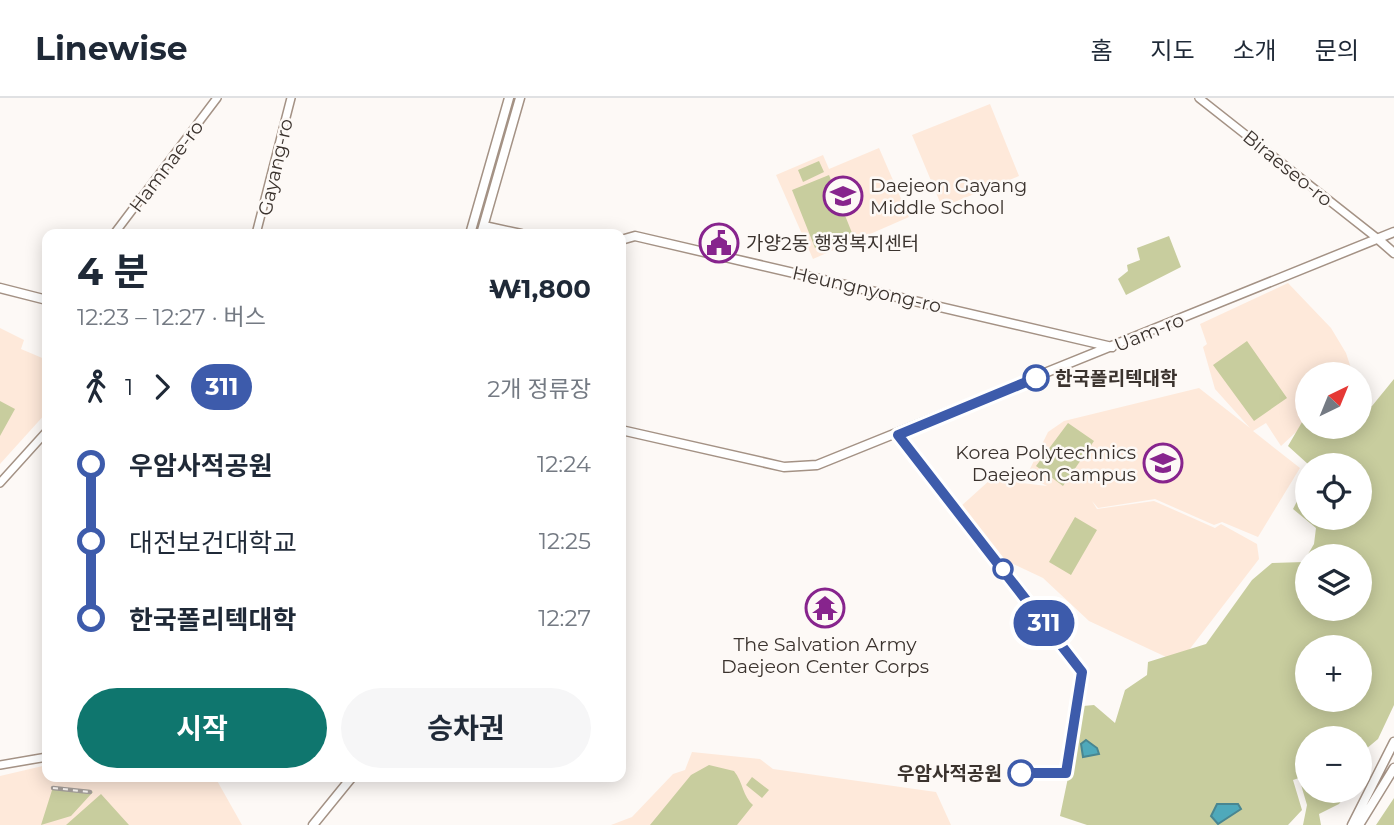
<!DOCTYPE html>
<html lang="ko">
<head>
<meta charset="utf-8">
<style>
  :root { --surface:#fff; --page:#f6f6f7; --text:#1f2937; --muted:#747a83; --line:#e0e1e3; --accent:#0f766e }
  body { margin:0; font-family:Montserrat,"Noto Sans KR",sans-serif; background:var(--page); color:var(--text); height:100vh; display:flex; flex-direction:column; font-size:26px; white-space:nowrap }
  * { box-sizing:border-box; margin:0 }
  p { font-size:23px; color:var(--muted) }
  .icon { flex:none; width:38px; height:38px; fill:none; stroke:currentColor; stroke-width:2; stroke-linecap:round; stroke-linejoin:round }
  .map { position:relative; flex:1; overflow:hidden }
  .details { position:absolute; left:42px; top:131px; width:584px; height:553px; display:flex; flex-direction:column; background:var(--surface); border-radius:14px; box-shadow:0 4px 18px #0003 }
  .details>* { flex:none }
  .badge { padding:0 14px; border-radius:23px; font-size:24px; line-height:46px }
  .needle { width:46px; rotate:43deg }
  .tools { position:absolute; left:1295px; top:264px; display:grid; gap:14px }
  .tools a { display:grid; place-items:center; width:77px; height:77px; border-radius:50%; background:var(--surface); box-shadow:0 4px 18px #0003; font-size:35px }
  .map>.badge { position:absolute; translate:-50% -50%; box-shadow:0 0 0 4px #fff }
  .legs { display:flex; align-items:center; gap:10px; height:77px; padding:0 35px; font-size:23px }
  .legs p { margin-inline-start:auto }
  .headline { display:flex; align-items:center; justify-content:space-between; height:119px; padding:0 35px }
  h1 { font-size:38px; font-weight:700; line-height:52px }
  .cta { display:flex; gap:14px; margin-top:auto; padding:14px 35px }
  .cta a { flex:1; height:80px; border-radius:42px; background:var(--accent); color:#fff; font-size:28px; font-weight:700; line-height:80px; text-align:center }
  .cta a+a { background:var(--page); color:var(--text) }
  ul { padding:0 35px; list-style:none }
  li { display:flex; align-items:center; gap:24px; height:77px; font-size:26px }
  li i { display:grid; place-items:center; width:10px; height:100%; margin:0 9px; background:currentColor }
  li i::after { content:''; width:18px; height:18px; margin:-9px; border:5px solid; border-radius:50%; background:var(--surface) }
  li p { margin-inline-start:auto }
  li:first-child i { background:linear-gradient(#0000 50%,currentColor 0) }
  li:last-child i { background:linear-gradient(currentColor 50%,#0000 0) }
  header { display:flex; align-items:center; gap:42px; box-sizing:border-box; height:98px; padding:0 35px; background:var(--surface); border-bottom:2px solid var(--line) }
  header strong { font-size:33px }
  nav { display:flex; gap:38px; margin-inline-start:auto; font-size:24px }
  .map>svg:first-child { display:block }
  .built { fill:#fee9da }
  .green { fill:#c8cd9e; fill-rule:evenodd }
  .water { fill:#4fa9bb; stroke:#498691; stroke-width:2 }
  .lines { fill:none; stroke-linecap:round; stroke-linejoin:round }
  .tertiary-casing { stroke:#a49285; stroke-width:10 }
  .secondary-casing { stroke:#a49285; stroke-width:11 }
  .tertiary { stroke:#fff; stroke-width:7 }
  .secondary { stroke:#fff; stroke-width:8 }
  .rail-casing { stroke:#a59f9b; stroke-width:4.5 }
  .rail { stroke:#fdf9f6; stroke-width:2; stroke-dasharray:5; stroke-linecap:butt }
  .line-1-casing { stroke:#fff; stroke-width:16 }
  .line-1 { stroke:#3d5bab; stroke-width:10 }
  .stop-1-dot { fill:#fff; stroke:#3d5bab; stroke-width:3.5 }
  .labels { text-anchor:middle; stroke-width:5; stroke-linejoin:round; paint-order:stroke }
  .street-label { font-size:19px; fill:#3b332e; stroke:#fdf9f6 }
  .poi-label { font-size:19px; fill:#3b332e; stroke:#fdf9f6; text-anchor:start }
  .stop-label { font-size:19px; font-weight:bold; fill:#3b332e; stroke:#fdf9f6; text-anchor:start }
</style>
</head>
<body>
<header>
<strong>Linewise</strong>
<nav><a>홈</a><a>지도</a><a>소개</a><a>문의</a></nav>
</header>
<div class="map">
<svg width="1394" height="727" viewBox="0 0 1394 727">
  <rect width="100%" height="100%" fill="#fdf9f6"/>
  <path class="built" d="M990,6L1019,78L942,109L912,37Z
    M879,50L909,119L813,161L776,77L823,57L829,71Z
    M1288,185L1331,230L1346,255L1353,276H1307V324L1281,348L1266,325L1253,333L1300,370L1258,439L1222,424L1214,427L1155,401L1098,410L1092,403L1097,411L1154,403L1215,430L1221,426L1257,446L1259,461L1179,565L1089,523L1043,480L1003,461L959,410L991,381L1047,388L1027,377L1048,334L1064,323L1199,290L1250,330L1215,291L1203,249L1207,246L1200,226Z
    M0,230L24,242L21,251L47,262V314L0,366Z
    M692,654L760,661L773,671L936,694L951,727H611L632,719L673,676L685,672Z
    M47,667V679H215L242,727H0V678Z"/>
  <path class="green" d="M819,63L824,74L803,84L798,72Z
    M829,77L852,135L815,150L792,92Z
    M1169,138L1181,169L1126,197L1118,181L1128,173L1127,167L1140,162L1137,150Z
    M1247,243L1287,300L1254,323L1213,267Z
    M1394,281V607L1378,641L1360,656V640H1307V693H1349L1339,706L1319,716L1321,727H1303L1307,707L1299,680L1293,682L1302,712L1288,727H1087L1060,718L1083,608L1094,607L1115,625L1125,592L1147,577L1148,564L1206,546L1252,482L1272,465L1304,464L1307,459V511H1360V458H1307L1314,446L1316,430L1293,411L1307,384V420H1360V368L1309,367L1288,348L1305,319L1307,329H1360V313L1372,308ZM1307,550H1360V602H1307Z
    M0,303L15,311L0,338Z
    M1068,325L1094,343L1063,388L1036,368Z
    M1075,419L1097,432L1071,477L1049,464Z
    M709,667L734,673C743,684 743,699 753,707L737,727H650L691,677Z
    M752,679L769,692L762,700L746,687Z
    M53,689L90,692L93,694L71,718L41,727Z
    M101,696L129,727H66Z
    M1394,700V727H1376Z"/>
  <path class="water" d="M1086,642L1097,650L1099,656L1083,659L1081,646Z
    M1217,706H1238L1241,711L1218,726L1211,718Z"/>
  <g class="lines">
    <defs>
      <path id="tertiary" d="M1199,0L1378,141
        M114,136L217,0
        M256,136L291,0
        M0,385L47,333
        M0,667L47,659"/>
      <path id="secondary" d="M484,128L521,136
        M470,136L509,0
        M481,136L520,0
        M1378,141L1394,155
        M621,142L635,138L1112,249
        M0,190L47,202
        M621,332L784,369L817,367L1394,134
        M313,727L352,679
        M1352,727L1394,644
        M1359,727L1394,670"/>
    </defs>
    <use href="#tertiary" class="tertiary-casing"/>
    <use href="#secondary" class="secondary-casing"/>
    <use href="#tertiary" class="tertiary"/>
    <use href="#secondary" class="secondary"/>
    <defs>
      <path id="rail" d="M53,690L90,694"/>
    </defs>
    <use href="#rail" class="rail-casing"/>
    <use href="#rail" class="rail"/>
  </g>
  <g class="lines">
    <defs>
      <path id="line-1" d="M1021,675H1066L1082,574L898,337L1036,280"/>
    </defs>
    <use href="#line-1" class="line-1-casing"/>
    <use href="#line-1" class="line-1"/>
  </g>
  <defs>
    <symbol id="school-ring" viewBox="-11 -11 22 22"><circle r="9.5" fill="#fdf9f6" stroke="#87248d" stroke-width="1.5"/><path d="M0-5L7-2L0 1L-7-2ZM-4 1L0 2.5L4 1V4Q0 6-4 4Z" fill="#87248d"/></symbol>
    <symbol id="civic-ring" viewBox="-11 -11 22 22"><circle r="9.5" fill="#fdf9f6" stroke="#87248d" stroke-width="1.5"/><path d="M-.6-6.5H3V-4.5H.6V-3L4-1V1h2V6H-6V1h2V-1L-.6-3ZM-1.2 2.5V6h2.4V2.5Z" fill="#87248d"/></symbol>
    <symbol id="temple-ring" viewBox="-11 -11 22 22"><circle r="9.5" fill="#fdf9f6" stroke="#87248d" stroke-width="1.5"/><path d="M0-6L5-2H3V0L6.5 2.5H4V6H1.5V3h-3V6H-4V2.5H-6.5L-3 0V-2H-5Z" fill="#87248d"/></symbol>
  </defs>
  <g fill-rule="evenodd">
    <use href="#school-ring" x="821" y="76" width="44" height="44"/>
    <use href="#civic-ring" x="697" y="123" width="44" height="44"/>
    <use href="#school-ring" x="1141" y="343" width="44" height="44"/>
    <use href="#temple-ring" x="803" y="488" width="44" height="44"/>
  </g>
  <g class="stop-1-dot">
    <circle cx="1036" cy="280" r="12"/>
    <circle cx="1003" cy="471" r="9"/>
    <circle cx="1021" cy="675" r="12"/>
  </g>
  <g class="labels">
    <g class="street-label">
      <text transform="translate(166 68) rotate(-53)" y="7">Hamnae-ro</text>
      <text transform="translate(275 69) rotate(-77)" y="7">Gayang-ro</text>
      <text transform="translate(1288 70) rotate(39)" y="7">Biraeseo-ro</text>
      <text transform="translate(867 191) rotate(13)" y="7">Heungnyong-ro</text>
      <text transform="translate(1149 234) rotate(-22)" y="7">Uam-ro</text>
    </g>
    <g class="poi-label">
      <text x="870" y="94">Daejeon Gayang<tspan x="870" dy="22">Middle School</tspan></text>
      <text x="746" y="152">가양2동 행정복지센터</text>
      <text x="1136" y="361" text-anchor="end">Korea Polytechnics<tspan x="1136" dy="22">Daejeon Campus</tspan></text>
      <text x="825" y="553" text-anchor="middle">The Salvation Army<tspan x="825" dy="22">Daejeon Center Corps</tspan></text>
    </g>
    <g class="stop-label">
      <text x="1055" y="287">한국폴리텍대학</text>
      <text x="1002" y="682" text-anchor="end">우암사적공원</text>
    </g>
  </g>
</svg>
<div class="tools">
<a><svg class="needle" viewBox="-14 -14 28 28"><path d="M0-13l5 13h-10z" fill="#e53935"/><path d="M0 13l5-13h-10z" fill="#747a83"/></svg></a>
<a><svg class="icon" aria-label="locate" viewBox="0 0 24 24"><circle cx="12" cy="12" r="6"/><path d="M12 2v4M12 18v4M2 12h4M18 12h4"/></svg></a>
<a><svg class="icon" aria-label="layers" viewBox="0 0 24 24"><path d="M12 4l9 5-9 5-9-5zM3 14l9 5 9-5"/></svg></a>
<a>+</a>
<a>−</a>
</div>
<b class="badge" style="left:1044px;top:525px;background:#3d5bab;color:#fff">311</b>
<section class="details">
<div class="headline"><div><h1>4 분</h1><p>12:23 – 12:27 · 버스</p></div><b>₩1,800</b></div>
<div class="legs"><svg class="icon" aria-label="walk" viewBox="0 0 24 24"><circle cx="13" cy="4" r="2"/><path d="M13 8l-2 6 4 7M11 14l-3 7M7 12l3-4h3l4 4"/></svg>1<svg class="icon" aria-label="forward" viewBox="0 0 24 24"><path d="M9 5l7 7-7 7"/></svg><b class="badge" style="background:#3d5bab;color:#fff">311</b><p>2개 정류장</p></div>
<ul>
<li><i style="color:#3d5bab"></i><b>우암사적공원</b><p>12:24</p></li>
<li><i style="color:#3d5bab"></i><span>대전보건대학교</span><p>12:25</p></li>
<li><i style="color:#3d5bab"></i><b>한국폴리텍대학</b><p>12:27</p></li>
</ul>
<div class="cta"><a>시작</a><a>승차권</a></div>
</section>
</div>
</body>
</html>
